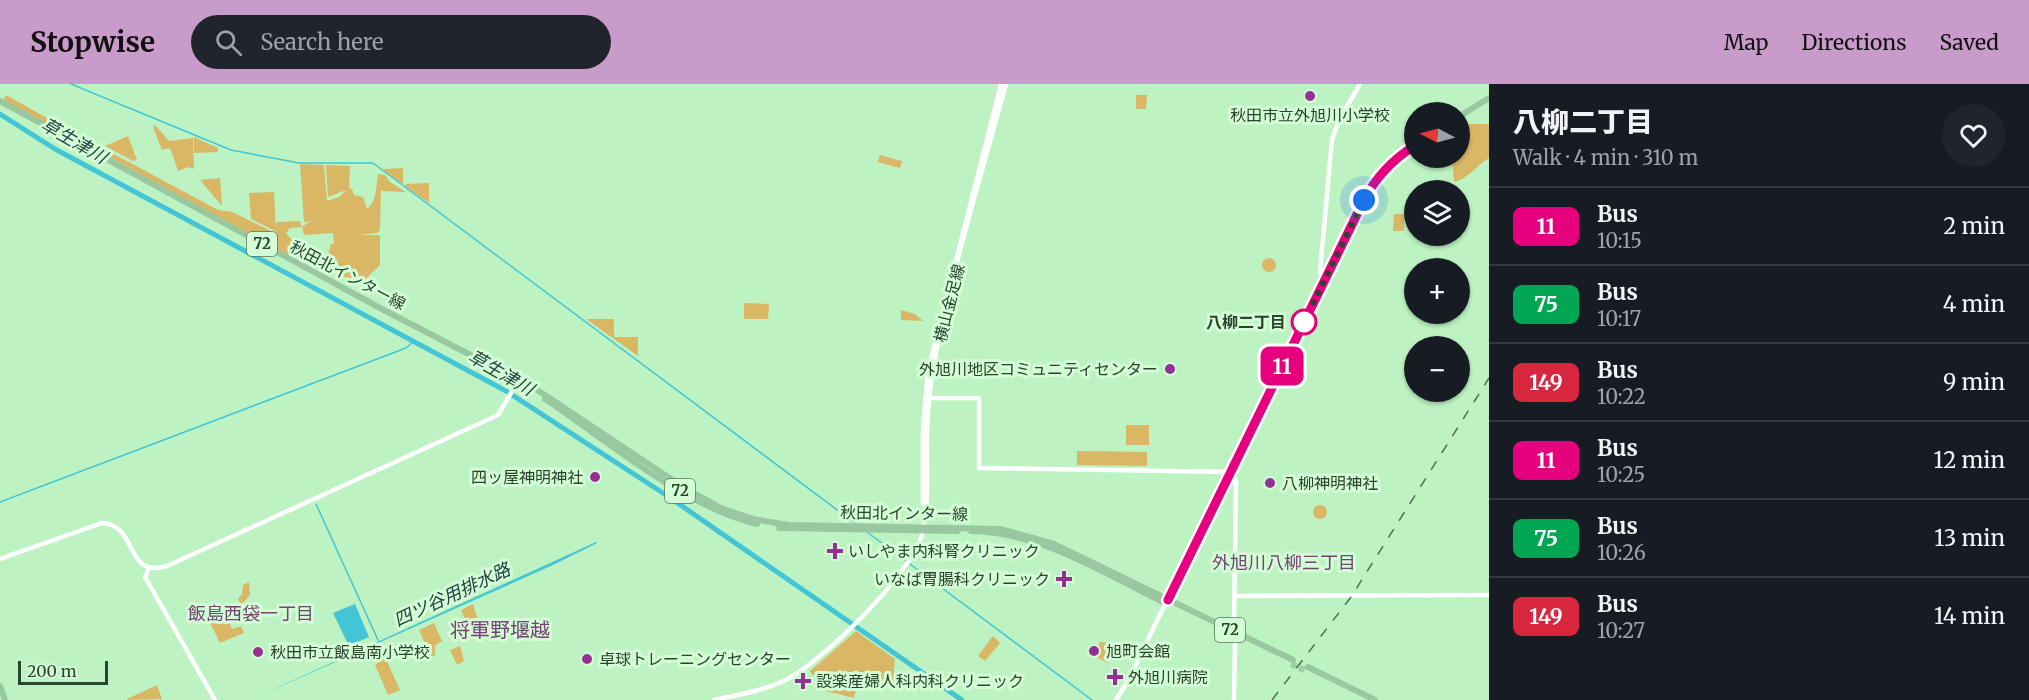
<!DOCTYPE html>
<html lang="en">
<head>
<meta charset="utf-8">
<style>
  :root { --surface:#171b24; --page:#20242c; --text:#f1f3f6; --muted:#9ea1a6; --line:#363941; --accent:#c89bcb }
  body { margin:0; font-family:Merriweather,"Noto Sans JP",serif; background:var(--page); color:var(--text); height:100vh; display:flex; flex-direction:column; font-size:22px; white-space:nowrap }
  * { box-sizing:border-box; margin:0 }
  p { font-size:20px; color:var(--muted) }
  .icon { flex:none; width:33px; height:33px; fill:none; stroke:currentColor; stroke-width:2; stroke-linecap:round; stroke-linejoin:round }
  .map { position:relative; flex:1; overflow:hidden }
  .drawer { display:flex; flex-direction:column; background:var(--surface); width:540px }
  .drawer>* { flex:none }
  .badge { padding:0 12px; border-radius:9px; font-size:21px; line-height:39px }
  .needle { width:39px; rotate:276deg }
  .fabs { position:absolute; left:1404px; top:18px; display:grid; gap:12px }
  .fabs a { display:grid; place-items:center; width:66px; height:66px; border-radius:50%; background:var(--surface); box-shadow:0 2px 4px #0004; font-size:30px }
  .scale { position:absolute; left:18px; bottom:15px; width:90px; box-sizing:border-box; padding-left:6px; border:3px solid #2c412e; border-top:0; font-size:16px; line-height:21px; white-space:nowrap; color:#2c412e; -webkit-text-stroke:4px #d2fdd5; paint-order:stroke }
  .you { position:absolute; width:30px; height:30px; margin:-15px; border:4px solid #fff; border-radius:50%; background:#1a73e8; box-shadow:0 0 0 9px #1a73e833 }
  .map>.badge { position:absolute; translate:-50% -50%; box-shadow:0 0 0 3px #fff }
  .round { display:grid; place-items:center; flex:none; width:63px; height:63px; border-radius:32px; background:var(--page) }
  .overview { display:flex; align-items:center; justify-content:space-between; height:102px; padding:0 24px }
  h1 { font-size:28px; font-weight:800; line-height:45px }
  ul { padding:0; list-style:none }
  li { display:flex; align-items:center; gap:18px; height:78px; padding:0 24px; border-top:2px solid var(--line) }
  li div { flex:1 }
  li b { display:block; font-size:22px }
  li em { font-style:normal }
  li .badge { min-width:66px; font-weight:700; text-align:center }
  header { display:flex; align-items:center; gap:36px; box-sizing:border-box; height:84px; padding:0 30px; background:var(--accent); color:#111 }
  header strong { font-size:28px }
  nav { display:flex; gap:33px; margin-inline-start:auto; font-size:21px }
  .search { width:420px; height:54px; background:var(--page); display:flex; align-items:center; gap:15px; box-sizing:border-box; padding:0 21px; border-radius:33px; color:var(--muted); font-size:22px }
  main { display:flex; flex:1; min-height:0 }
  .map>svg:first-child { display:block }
  .green { fill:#d9b765 }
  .water { fill:#43c5d5 }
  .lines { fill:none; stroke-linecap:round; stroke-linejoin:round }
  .stream { stroke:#43c5d5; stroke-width:1.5 }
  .river { stroke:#43c5d5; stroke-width:5 }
  .major-tunnel { stroke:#a0cfa4; stroke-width:6; stroke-dasharray:6 3; stroke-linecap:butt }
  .minor { stroke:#fff; stroke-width:4.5 }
  .major { stroke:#99c8a0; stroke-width:6 }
  .rail { stroke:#506e53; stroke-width:1.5; stroke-dasharray:10 10; stroke-linecap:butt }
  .line-casing { stroke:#fff; stroke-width:14 }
  .line { stroke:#e6007e; stroke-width:9 }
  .walk { stroke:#2c412e; stroke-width:6; stroke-dasharray:0 10.8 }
  .poi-dot { fill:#953096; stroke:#d2fdd5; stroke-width:2 }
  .stop-dot { fill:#fff; stroke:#e6007e; stroke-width:3 }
  .labels { text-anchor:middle; stroke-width:6; stroke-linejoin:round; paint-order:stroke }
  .shield { fill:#d2fdd5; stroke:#5e7960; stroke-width:1.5 }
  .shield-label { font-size:15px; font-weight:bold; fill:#2c412e }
  .poi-label { font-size:16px; fill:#2c412e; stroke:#d2fdd5; text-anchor:start }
  .street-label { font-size:16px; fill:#2c412e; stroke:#d2fdd5 }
  .stop-label { font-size:16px; font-weight:bold; fill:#2c412e; stroke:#d2fdd5; text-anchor:end }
  .water-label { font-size:18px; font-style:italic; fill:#264145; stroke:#d2fdd5 }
  .neighbourhood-label { font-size:18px; fill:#754275; stroke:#d2fdd5 }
  .quarter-label { font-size:20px; fill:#754275; stroke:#d2fdd5 }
</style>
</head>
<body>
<header>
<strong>Stopwise</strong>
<div class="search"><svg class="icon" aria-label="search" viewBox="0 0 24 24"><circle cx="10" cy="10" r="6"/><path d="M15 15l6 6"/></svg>Search here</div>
<nav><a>Map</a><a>Directions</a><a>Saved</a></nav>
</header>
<main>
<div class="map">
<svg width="1489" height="616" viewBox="0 0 1489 616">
  <rect width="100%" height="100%" fill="#bdf3c2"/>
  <path class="green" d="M6,11L110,69L107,73L3,17Z
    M1136,11H1147L1146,25H1136Z
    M1460,40H1489V74C1477,81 1468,95 1454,98L1452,74H1460Z
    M155,41L169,57L193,54L194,85L189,83L178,87L171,66L169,64L162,66L153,43Z
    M128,52L137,76L133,77L105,62Z
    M194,53L218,64V68L194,69Z
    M112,69L218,126L232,128L275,149L277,138L300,137L302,143L309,138L319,137L304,138L300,80L324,81L327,117L339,113L346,106L328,113L326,81L350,82L349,104L352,105L354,111L363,113L367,125C377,118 376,102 378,90L385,91L390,98L406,108L382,107L381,104L380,146L377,149L359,151H380V181L360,200L339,190V181L333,175H327L331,160H334L333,149L304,151L302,143L290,144L286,149L296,160L335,185H330L297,169L292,170L293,174L109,73Z
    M880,71L902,77L900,84L878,78Z
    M403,84V100L383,86L384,85Z
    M220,94L222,120L221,121L200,96Z
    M429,99V119L405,102L406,100Z
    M274,108L276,147H275L251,135L249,109Z
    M1394,130H1404V147H1393Z
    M1262 181a7 7 0 1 1 14 0a7 7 0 1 1-14 0Z
    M744,219L769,220L768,235H744Z
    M901,226L915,230L923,237L901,236Z
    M586,235H614V253H638V272Z
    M1126,341H1149V361H1126Z
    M1077,367L1147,368V382L1077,381Z
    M1313 428a7 7 0 1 1 14 0a7 7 0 1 1-14 0Z
    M249,498L250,511L241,521L238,515L242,510L243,501Z
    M473,520L479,540L469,545L461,526Z
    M226,531L232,545L241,542L244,549L220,559L210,539Z
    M434,539L442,557L435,561V571L431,573L419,546Z
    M856,547L895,575L893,600L860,590L854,614L822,606L810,587Z
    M993,552L1000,559L985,577L978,572Z
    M1099,558L1116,559L1108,579L1098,574Z
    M380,562L400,606L388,611L375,581L378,579L372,565Z
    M460,562L464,577L457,581L450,566Z
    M157,601L162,615L127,616V615Z"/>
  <path class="water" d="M596,458L597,459L553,481L250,616Z
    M355,520L369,553L349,562L333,529Z"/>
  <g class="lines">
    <path class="stream" d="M71,0L231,66L299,79H373L856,440
      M0,418L406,264L414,257
      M316,420L378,556
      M867,448L1092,616"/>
    <path class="river" d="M0,30L55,65L506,307L666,411L962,616"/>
    <path class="major-tunnel" d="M1291,580L1306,587"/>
    <path class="minor" d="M1324,196L1320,187L1332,56L1339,36L1360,0
      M925,314H979V384L1230,388L1236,397L1234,542
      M923,420V345L928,287L1001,0
      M0,475L102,439C139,441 124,495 167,482L498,331L518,297
      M149,484L145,493L215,616
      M1235,512L1489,511
      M714,616C737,611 762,607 784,597C820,580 913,489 922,450C930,416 926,380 927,346C928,320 931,294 936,269C954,178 982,89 1006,0
      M1116,616L1129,595L1166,518
      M1234,616L1235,557"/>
    <path class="major" d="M0,17L380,224L536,305L686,405L721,424L753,435L789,441L1001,445L1054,460L1293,576
      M1460,32L1489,14
      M545,315C608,357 684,423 757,440
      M779,444L958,447
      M971,447C1041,448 1103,489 1165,519
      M1168,516L1370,105L1399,71L1414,62
      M1308,583L1375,616
      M0,602L5,616"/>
    <path class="rail" d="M1272,616L1351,513L1489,294"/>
  </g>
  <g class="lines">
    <defs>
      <path id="line" d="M1168,516L1364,116C1376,93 1392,76 1414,62"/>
    </defs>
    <use href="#line" class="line-casing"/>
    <use href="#line" class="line"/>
    <path class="walk" d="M1304,238L1364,116"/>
  </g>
  <g class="poi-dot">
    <circle cx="1310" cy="12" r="6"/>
    <circle cx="1170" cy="285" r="6"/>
    <circle cx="595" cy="393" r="6"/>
    <circle cx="1270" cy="399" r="6"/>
    <path d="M832 458h6v6h6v6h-6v6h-6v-6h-6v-6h6z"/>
    <path d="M1061 486h6v6h6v6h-6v6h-6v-6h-6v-6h6z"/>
    <circle cx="1094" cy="567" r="6"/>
    <circle cx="258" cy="568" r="6"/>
    <circle cx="587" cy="575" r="6"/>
    <path d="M1112 584h6v6h6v6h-6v6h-6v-6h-6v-6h6z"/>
    <path d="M800 588h6v6h6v6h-6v6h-6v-6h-6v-6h6z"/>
  </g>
  <circle class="stop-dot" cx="1304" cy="238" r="12"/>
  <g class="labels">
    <g class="shield">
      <rect x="247" y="148" width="30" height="24" rx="4.5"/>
      <rect x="665" y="395" width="30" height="24" rx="4.5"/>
      <rect x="1215" y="534" width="30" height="24" rx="4.5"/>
    </g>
    <g class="shield-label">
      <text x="262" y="165">72</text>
      <text x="680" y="412">72</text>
      <text x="1230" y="551">72</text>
    </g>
    <g class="poi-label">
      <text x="1310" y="37" text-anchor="middle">秋田市立外旭川小学校</text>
      <text x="1158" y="291" text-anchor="end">外旭川地区コミュニティセンター</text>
      <text x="583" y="399" text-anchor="end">四ッ屋神明神社</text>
      <text x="1282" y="405">八柳神明神社</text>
      <text x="848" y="473">いしやま内科腎クリニック</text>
      <text x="1050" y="501" text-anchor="end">いなば胃腸科クリニック</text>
      <text x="1106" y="573">旭町会館</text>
      <text x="270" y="574">秋田市立飯島南小学校</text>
      <text x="599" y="581">卓球トレーニングセンター</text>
      <text x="1128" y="599">外旭川病院</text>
      <text x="816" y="603">設楽産婦人科内科クリニック</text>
    </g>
    <g class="street-label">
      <text transform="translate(348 191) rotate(28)" y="6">秋田北インター線</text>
      <text transform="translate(949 219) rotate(-76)" y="6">横山金足線</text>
      <text transform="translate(904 429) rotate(1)" y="6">秋田北インター線</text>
    </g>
    <g class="stop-label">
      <text x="1286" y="244">八柳二丁目</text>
    </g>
    <g class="water-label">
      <text transform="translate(74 57) rotate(30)" y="6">草生津川</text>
      <text transform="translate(501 289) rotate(30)" y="6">草生津川</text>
      <text transform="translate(452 511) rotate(-25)" y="6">四ツ谷用排水路</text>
    </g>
    <g class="neighbourhood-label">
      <text x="1284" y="485">外旭川八柳三丁目</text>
      <text x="251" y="536">飯島西袋一丁目</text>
    </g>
    <g class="quarter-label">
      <text x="500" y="553">将軍野堰越</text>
    </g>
  </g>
</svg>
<div class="fabs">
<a><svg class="needle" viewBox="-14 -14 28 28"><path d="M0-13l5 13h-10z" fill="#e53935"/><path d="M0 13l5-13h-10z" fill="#9ea1a6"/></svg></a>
<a><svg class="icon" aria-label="layers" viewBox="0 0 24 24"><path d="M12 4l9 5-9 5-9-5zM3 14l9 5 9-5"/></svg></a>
<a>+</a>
<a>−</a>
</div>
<div class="scale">200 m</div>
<div class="you" style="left:1364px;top:116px"></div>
<b class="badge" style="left:1282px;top:282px;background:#e6007e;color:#fff">11</b>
</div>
<section class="drawer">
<div class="overview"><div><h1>八柳二丁目</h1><p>Walk · 4 min · 310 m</p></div><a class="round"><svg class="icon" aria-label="heart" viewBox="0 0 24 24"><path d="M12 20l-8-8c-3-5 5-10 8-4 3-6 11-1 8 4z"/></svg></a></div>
<ul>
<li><span class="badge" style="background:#e6007e;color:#fff">11</span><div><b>Bus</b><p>10:15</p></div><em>2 min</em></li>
<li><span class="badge" style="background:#00a651;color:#fff">75</span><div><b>Bus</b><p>10:17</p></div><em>4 min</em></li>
<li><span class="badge" style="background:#d7263d;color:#fff">149</span><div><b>Bus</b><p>10:22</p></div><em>9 min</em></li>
<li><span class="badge" style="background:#e6007e;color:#fff">11</span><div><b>Bus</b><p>10:25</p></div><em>12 min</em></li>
<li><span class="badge" style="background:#00a651;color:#fff">75</span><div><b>Bus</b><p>10:26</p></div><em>13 min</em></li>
<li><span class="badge" style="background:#d7263d;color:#fff">149</span><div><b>Bus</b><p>10:27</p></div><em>14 min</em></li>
</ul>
</section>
</main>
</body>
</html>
